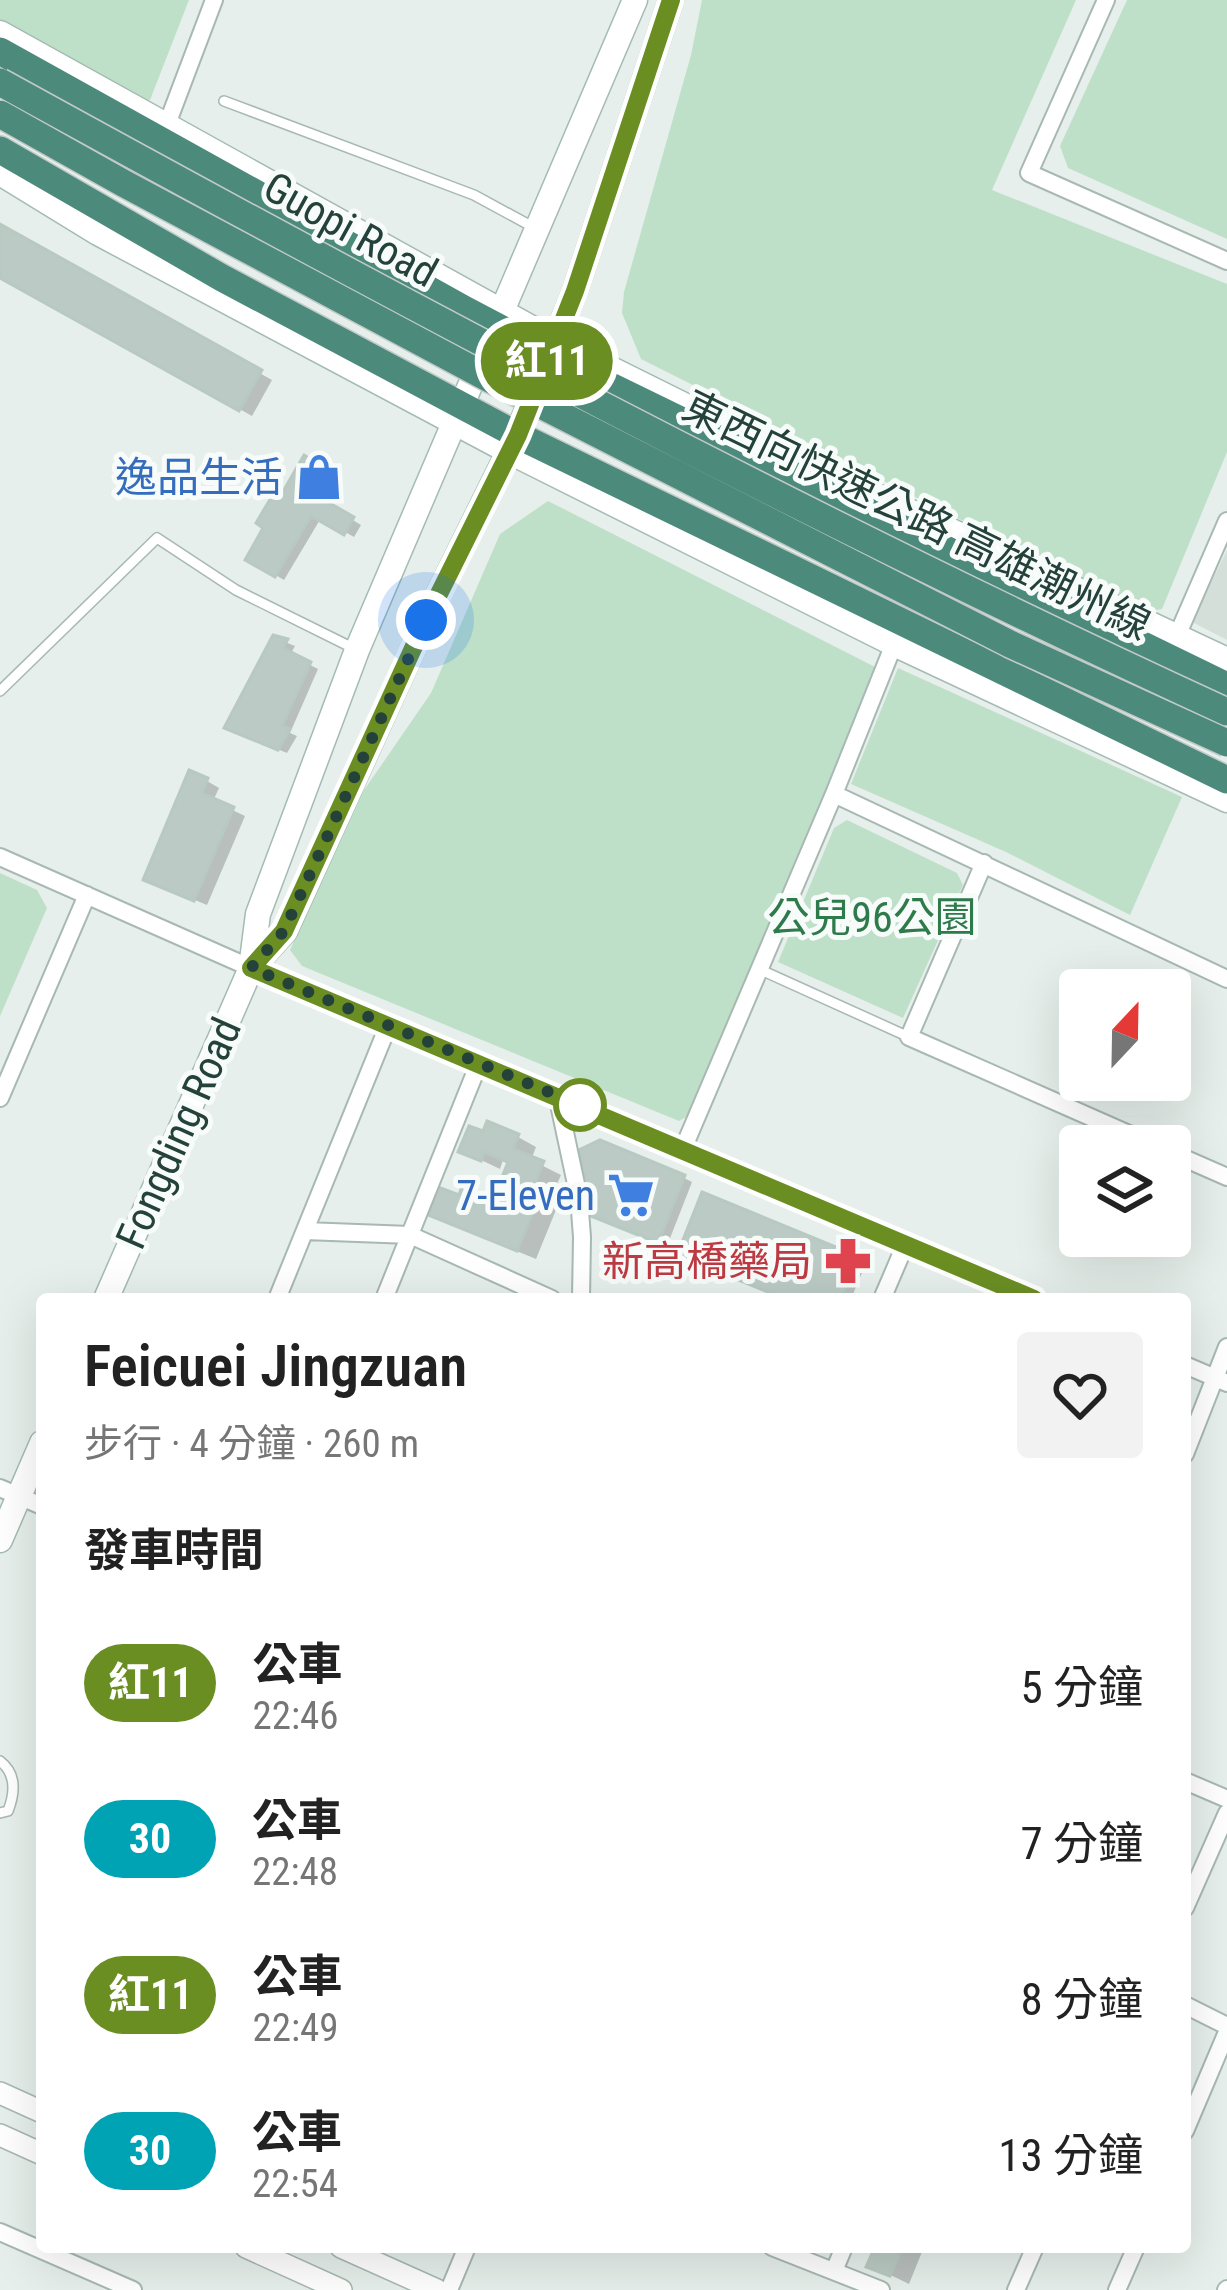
<!DOCTYPE html>
<html lang="zh-TW">
<head>
<meta charset="utf-8">
<style>
  :root { --surface:#fff; --page:#f2f2f2; --text:#222; --muted:#767676 }
  body { margin:0; font-family:"Roboto Condensed","Noto Sans TC",sans-serif; background:var(--page); color:var(--text); height:100vh; display:flex; flex-direction:column; font-size:45px; white-space:nowrap }
  * { box-sizing:border-box; margin:0 }
  p { font-size:39px; color:var(--muted) }
  .icon { flex:none; width:66px; height:66px; fill:none; stroke:currentColor; stroke-width:2; stroke-linecap:round; stroke-linejoin:round }
  .map { position:relative; flex:1; overflow:hidden }
  .side { position:absolute; left:36px; top:1293px; width:1155px; height:960px; display:flex; flex-direction:column; background:var(--surface); border-radius:12px; box-shadow:0 12px 48px #0002 }
  .side>* { flex:none }
  .badge { padding:0 24px; border-radius:39px; font-size:42px; line-height:78px }
  .needle { width:78px; rotate:22deg }
  .controls { position:absolute; left:1059px; top:969px; display:grid; gap:24px }
  .controls a { display:grid; place-items:center; width:132px; height:132px; border-radius:12px; background:var(--surface); box-shadow:0 12px 48px #0002; font-size:60px }
  .you { position:absolute; width:60px; height:60px; margin:-30px; border:9px solid #fff; border-radius:50%; background:#1a73e8; box-shadow:0 0 0 18px #1a73e833 }
  .map>.badge { position:absolute; translate:-50% -50%; box-shadow:0 0 0 6px #fff }
  h2 { padding:0 48px; font-size:45px; line-height:108px }
  .round { display:grid; place-items:center; flex:none; width:126px; height:126px; border-radius:12px; background:var(--page) }
  .head { display:flex; align-items:center; justify-content:space-between; height:204px; padding:0 48px }
  h1 { font-size:57px; font-weight:600; line-height:90px }
  ul { padding:0; list-style:none }
  li { display:flex; align-items:center; gap:36px; height:156px; padding:0 48px }
  li div { flex:1 }
  li b { display:block; font-size:45px }
  li em { font-style:normal }
  li .badge { min-width:132px; font-weight:700; text-align:center }
  .map>svg:first-child { display:block }
  .built { fill:#d4dfda }
  .green { fill:#bfe0c8 }
  .shadow { fill:#0003 }
  .building { fill:#bbcac4; stroke:#b8c9c2; stroke-width:3 }
  .lines { fill:none; stroke-linecap:round; stroke-linejoin:round }
  .service-casing { stroke:#a8b8b2; stroke-width:12 }
  .minor-casing { stroke:#a8b8b2; stroke-width:20 }
  .tertiary-casing { stroke:#a8b8b2; stroke-width:24 }
  .secondary-casing { stroke:#a4bbb3; stroke-width:27 }
  .trunk-casing { stroke:#c2cac8; stroke-width:30 }
  .service { stroke:#fff; stroke-width:9 }
  .minor { stroke:#fff; stroke-width:16 }
  .tertiary { stroke:#fff; stroke-width:21 }
  .secondary { stroke:#fff; stroke-width:24 }
  .trunk { stroke:#4c8a7c; stroke-width:27 }
  .trunk-bridge-casing { stroke:#c2cac8; stroke-width:30; stroke-linecap:butt }
  .trunk-bridge { stroke:#4c8a7c; stroke-width:27 }
  .line-casing { stroke:#fff; stroke-width:27 }
  .line { stroke:#6b8e23; stroke-width:18 }
  .walk { stroke:#24423a; stroke-width:12; stroke-dasharray:0 21.6 }
  .stop-dot { fill:#fff; stroke:#6b8e23; stroke-width:6 }
  .labels { text-anchor:middle; stroke-width:10; stroke-linejoin:round; paint-order:stroke }
  .street-label { font-size:42px; fill:#24423a; stroke:#f7fbf9 }
  .shop-label { font-size:42px; fill:#366cbe; stroke:#f7fbf9; text-anchor:end }
  .park-label { font-size:42px; fill:#2d7a4b; stroke:#f7fbf9 }
  .health-label { font-size:42px; fill:#be3a42; stroke:#f7fbf9; text-anchor:end }
</style>
</head>
<body>
<div class="map">
<svg width="1227" height="2290" viewBox="0 0 1227 2290">
  <rect width="100%" height="100%" fill="#e6efeb"/>
  <path class="built" d="M1227,550V640L1192,622Z"/>
  <path class="green" d="M0,0H189L150,100H130L0,25Z
    M702,0H1076L992,190L1227,284V452L1162,609L1144,612L641,359L622,313L624,292L691,55Z
    M1127,0H1227V239L1068,168L1060,146Z
    M548,501L881,670L696,1111L679,1121L302,966L290,950L360,796L431,693L500,534Z
    M898,668L1182,797L1130,915L1006,852L851,784Z
    M847,820L957,873L963,885L903,1018L778,962L834,828Z
    M0,873L37,890L47,908L0,1016Z"/>
  <path class="shadow" d="M0,227L272,380L252,416L0,275Z
    M305,459L340,480L326,504L361,525L354,537L321,518L284,580L249,559Z
    M275,638L295,646L290,655L318,669L290,733L297,736L287,753L236,732Z
    M207,781L219,788L213,801L245,816L207,905L159,885Z
    M518,1137L536,1147L531,1160L561,1175L552,1195L560,1200L536,1259L450,1224L431,1213L494,1206L511,1163L503,1160L500,1169L462,1151Z
    M684,1178L692,1182L667,1246L600,1219Z
    M704,1196L866,1263L851,1299H789Z
    M878,2247H924L909,2284L870,2265Z"/>
  <path class="building" d="M0,224L262,370L239,411L0,278Z
    M304,455L334,473L319,497L354,517L344,535L311,516L275,577L245,560L263,528L256,523L275,491L281,495Z
    M273,635L288,639L283,648L311,662L282,726L290,729L278,750L224,728Z
    M189,770L208,778L202,793L234,807L194,901L143,880Z
    M487,1121L519,1134L513,1149L544,1161L535,1183L543,1187L517,1251L428,1215L438,1187L459,1195L461,1189L492,1202L508,1162L484,1152L481,1161L458,1152L469,1126L483,1131Z
    M600,1140L685,1175L658,1243L588,1215L579,1150Z
    M702,1192L858,1256L841,1299H785L677,1255Z
    M875,2247H902L890,2276L866,2267Z"/>
  <g class="lines">
    <defs>
      <path id="service" d="M224,101L474,195L533,227
        M0,691L157,538L236,590L357,650
        M761,970L909,1037
        M0,1761C17,1774 15,1793 8,1811L0,1813"/>
      <path id="minor" d="M1106,0L1029,173L1227,261
        M166,127L214,0
        M1177,636L1227,521
        M834,794L894,644
        M0,857L251,968L1034,1299
        M984,863L909,1037L1156,1146
        M557,1095L579,1198L582,1237L581,1299
        M0,1098L87,895
        M683,1149L834,794L1227,979
        M1170,1152L1227,1177
        M305,1231L410,1235L552,1299
        M277,1299L388,1026
        M384,1299L479,1063
        M882,1299L906,1243
        M1185,1365L1227,1383
        M1185,1454L1227,1347
        M0,1488L42,1506
        M1185,1781L1227,1799
        M1185,1908L1227,1813
        M1185,2005L1227,2026
        M1185,2131L1227,2032
        M0,2232L133,2290
        M772,2247L881,2290
        M834,2271L844,2247
        M449,2290L467,2247
        M1016,2290L1035,2247
        M1117,2290L1136,2247
        M1226,2290L1227,2289"/>
      <path id="tertiary" d="M0,2093L42,2112
        M0,2135L42,2154
        M246,2247L341,2290
        M341,2247L437,2290"/>
      <path id="secondary" d="M0,33L555,341L708,417L1227,660
        M0,173L98,233L510,452L894,644L1227,800
        M251,968L285,931L426,620L517,435L575,291L671,0
        M106,1299L251,968L258,914L357,650L635,0
        M0,1540L42,1443"/>
      <path id="trunk" d="M0,51L464,309L596,379L1227,686
        M0,150L222,278L517,435L1227,780"/>
    </defs>
    <use href="#service" class="service-casing"/>
    <use href="#minor" class="minor-casing"/>
    <use href="#tertiary" class="tertiary-casing"/>
    <use href="#secondary" class="secondary-casing"/>
    <use href="#trunk" class="trunk-casing"/>
    <use href="#service" class="service"/>
    <use href="#minor" class="minor"/>
    <use href="#tertiary" class="tertiary"/>
    <use href="#secondary" class="secondary"/>
    <use href="#trunk" class="trunk"/>
    <defs>
      <path id="trunk-bridge" d="M0,82C403,304 809,520 1227,712
        M0,114L123,183L490,379L1010,644L1227,743"/>
    </defs>
    <use href="#trunk-bridge" class="trunk-bridge-casing"/>
    <use href="#trunk-bridge" class="trunk-bridge"/>
  </g>
  <g class="lines">
    <defs>
      <path id="line" d="M671,0L575,291L518,435L426,620L284,931L251,968L1034,1299"/>
    </defs>
    <use href="#line" class="line-casing"/>
    <use href="#line" class="line"/>
    <path class="walk" d="M426,620L284,931L251,968L599,1113L580,1105"/>
  </g>
  <defs>
    <symbol id="shop-bare" viewBox="-9 -9 18 18"><path d="M-5-2.5h2.3a2.7 3.5 0 0 1 5.4 0H5L5.5 6h-11ZM-1.5-2.5h3a1.5 2.3 0 0 0-3 0Z" fill="#3f7fe0" stroke="#f7fbf9" stroke-width="2.5" paint-order="stroke"/></symbol>
    <symbol id="supermarket-bare" viewBox="-9 -9 18 18"><path d="M-6-5.5h2.5l.6 2H6L4.5 2H-2.5L-4.4-4H-6ZM-1.5 3.2a1.3 1.3 0 1 0 .1 0ZM3 3.2a1.3 1.3 0 1 0 .1 0Z" fill="#3f7fe0" stroke="#f7fbf9" stroke-width="2.5" paint-order="stroke"/></symbol>
    <symbol id="pharmacy-bare" viewBox="-9 -9 18 18"><path d="M-2-6h4v4h4v4h-4v4h-4v-4h-4v-4h4Z" fill="#e0444e" stroke="#f7fbf9" stroke-width="2.5" paint-order="stroke"/></symbol>
  </defs>
  <g fill-rule="evenodd">
    <use href="#shop-bare" x="286" y="444" width="66" height="66"/>
    <use href="#supermarket-bare" x="598" y="1162" width="66" height="66"/>
    <use href="#pharmacy-bare" x="815" y="1228" width="66" height="66"/>
  </g>
  <circle class="stop-dot" cx="580" cy="1105" r="24"/>
  <g class="labels">
    <g class="street-label">
      <text transform="translate(351 229) rotate(29)" y="15">Guopi Road</text>
      <text transform="translate(917 515) rotate(26)" y="15">東西向快速公路 高雄潮州線</text>
      <text transform="translate(178 1133) rotate(-66)" y="15">Fongding Road</text>
    </g>
    <g class="shop-label">
      <text x="283" y="492">逸品生活</text>
      <text x="595" y="1210">7-Eleven</text>
    </g>
    <g class="park-label">
      <text x="872" y="932">公兒96公園</text>
    </g>
    <g class="health-label">
      <text x="812" y="1276">新高橋藥局</text>
    </g>
  </g>
</svg>
<div class="controls">
<a><svg class="needle" viewBox="-14 -14 28 28"><path d="M0-13l5 13h-10z" fill="#e53935"/><path d="M0 13l5-13h-10z" fill="#767676"/></svg></a>
<a><svg class="icon" aria-label="layers" viewBox="0 0 24 24"><path d="M12 4l9 5-9 5-9-5zM3 14l9 5 9-5"/></svg></a>
</div>
<div class="you" style="left:426px;top:620px"></div>
<b class="badge" style="left:547px;top:361px;background:#6b8e23;color:#fff">紅11</b>
<section class="side">
<div class="head"><div><h1>Feicuei Jingzuan</h1><p>步行 · 4 分鐘 · 260 m</p></div><a class="round"><svg class="icon" aria-label="heart" viewBox="0 0 24 24"><path d="M12 20l-8-8c-3-5 5-10 8-4 3-6 11-1 8 4z"/></svg></a></div>
<h2>發車時間</h2>
<ul>
<li><span class="badge" style="background:#6b8e23;color:#fff">紅11</span><div><b>公車</b><p>22:46</p></div><em>5 分鐘</em></li>
<li><span class="badge" style="background:#00a3b4;color:#fff">30</span><div><b>公車</b><p>22:48</p></div><em>7 分鐘</em></li>
<li><span class="badge" style="background:#6b8e23;color:#fff">紅11</span><div><b>公車</b><p>22:49</p></div><em>8 分鐘</em></li>
<li><span class="badge" style="background:#00a3b4;color:#fff">30</span><div><b>公車</b><p>22:54</p></div><em>13 分鐘</em></li>
</ul>
</section>
</div>
</body>
</html>
